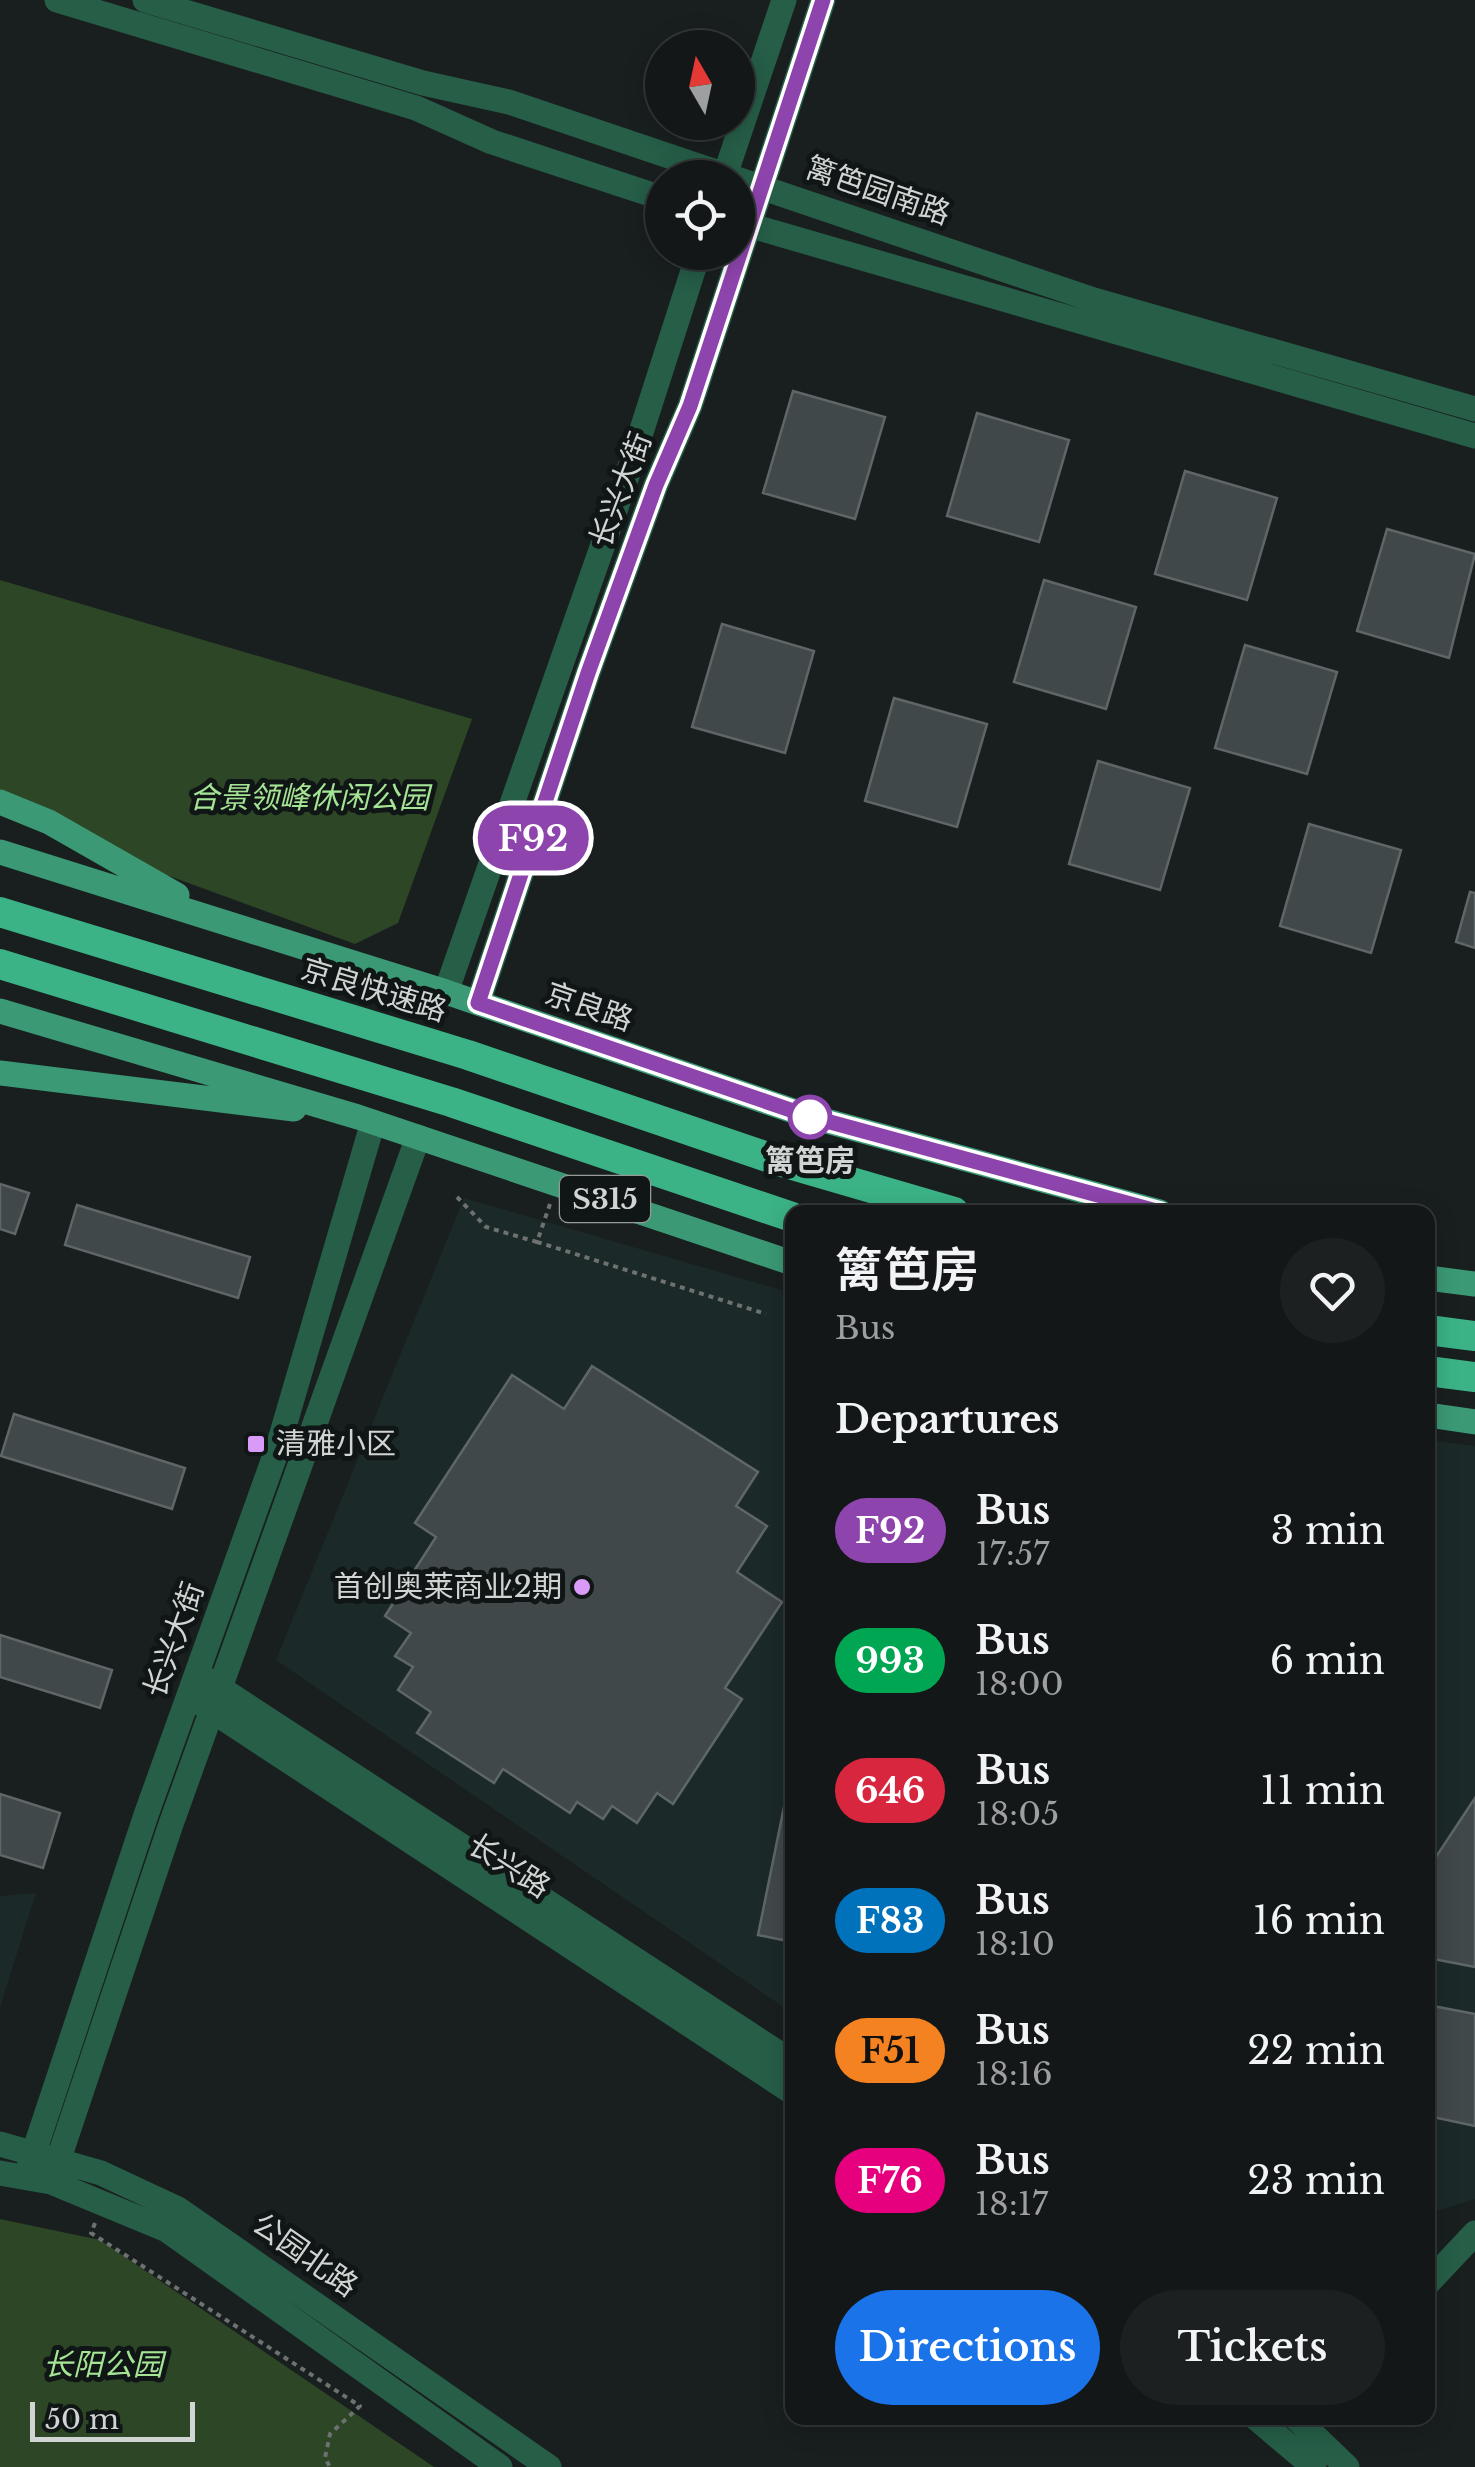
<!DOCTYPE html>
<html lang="en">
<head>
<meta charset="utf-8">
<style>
  :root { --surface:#131717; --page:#1c2020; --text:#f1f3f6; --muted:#9d9fa1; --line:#323636; --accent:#1a73e8 }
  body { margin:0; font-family:"Libre Baskerville","Noto Sans SC",serif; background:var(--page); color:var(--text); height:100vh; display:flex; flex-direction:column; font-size:38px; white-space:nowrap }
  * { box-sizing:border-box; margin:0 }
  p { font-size:32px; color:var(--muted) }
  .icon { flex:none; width:55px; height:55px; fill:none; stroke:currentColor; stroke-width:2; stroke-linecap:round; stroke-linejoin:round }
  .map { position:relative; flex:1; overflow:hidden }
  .details { position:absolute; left:785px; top:1205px; width:650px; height:1220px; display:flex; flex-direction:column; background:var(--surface); border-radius:20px; box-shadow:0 5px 25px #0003,0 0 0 2px var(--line) }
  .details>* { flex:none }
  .badge { padding:0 20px; border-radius:32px; font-size:35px; line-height:65px }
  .needle { width:65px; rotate:351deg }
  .controls { position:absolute; left:645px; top:30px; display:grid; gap:20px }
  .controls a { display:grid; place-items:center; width:110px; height:110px; border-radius:50%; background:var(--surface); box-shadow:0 5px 25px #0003,0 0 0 2px var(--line); font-size:50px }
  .scale { position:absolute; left:30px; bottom:25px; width:165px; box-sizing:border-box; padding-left:10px; border:5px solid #d0d4d3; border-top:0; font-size:28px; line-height:35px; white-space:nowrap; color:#d0d4d3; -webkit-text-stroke:8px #101615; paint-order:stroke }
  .map>.badge { position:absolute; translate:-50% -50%; box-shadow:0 0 0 5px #fff }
  h2 { padding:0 50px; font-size:38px; line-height:90px }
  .round { display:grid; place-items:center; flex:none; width:105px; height:105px; border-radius:52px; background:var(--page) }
  .headline { display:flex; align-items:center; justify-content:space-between; height:170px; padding:0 50px }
  h1 { font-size:48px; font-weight:600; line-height:75px }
  .primary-button { display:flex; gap:20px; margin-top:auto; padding:20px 50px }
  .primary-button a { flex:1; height:115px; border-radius:60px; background:var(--accent); color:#fff; font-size:40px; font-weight:600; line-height:115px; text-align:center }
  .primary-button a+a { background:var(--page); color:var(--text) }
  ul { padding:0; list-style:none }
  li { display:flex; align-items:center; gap:30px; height:130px; padding:0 50px }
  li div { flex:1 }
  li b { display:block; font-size:38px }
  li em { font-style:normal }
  li .badge { min-width:110px; font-weight:700; text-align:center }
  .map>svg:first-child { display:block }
  .built { fill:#1b2928 }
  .green { fill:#2d4626 }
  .building { fill:#414849; stroke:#5f6668; stroke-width:2.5 }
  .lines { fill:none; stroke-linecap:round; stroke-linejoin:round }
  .path { stroke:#6d7271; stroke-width:4; stroke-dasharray:5 5; stroke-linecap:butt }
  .minor { stroke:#265e48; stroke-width:25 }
  .major { stroke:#3b9a75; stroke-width:25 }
  .highway { stroke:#3bb386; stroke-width:30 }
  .line-casing { stroke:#fff; stroke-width:22 }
  .line { stroke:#8e44ad; stroke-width:15 }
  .stop-dot { fill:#fff; stroke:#8e44ad; stroke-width:5 }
  .poi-dot { fill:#da9af7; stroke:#101615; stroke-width:4 }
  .labels { text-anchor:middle; stroke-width:10; stroke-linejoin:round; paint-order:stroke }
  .shield { fill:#101615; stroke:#969b9a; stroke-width:2.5 }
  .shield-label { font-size:28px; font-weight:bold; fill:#d0d4d3 }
  .street-label { font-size:30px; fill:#d0d4d3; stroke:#101615 }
  .park-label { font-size:30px; font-style:italic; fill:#a4e494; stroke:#101615 }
  .stop-label { font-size:30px; font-weight:bold; fill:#d0d4d3; stroke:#101615 }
  .poi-label { font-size:30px; fill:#d0d4d3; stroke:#101615; text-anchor:start }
</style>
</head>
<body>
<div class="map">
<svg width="1475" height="2467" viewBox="0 0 1475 2467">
  <rect width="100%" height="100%" fill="#191f1f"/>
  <path class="built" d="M464,1198L792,1293V2013L276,1660Z
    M1428,1440L1475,1446V2199L1434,2212L1428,2219Z
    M36,1893L0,2007V1896Z"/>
  <path class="green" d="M0,580L472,719L398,923L355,944L0,814Z
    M0,2219L100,2240L434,2467H0Z"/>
  <path class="building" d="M793,391L885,417L855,519L763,493Z
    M977,413L1069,440L1039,542L947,516Z
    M1185,471L1277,498L1247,600L1155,574Z
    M1387,529L1475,554L1449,658L1357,631Z
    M1044,580L1136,607L1106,709L1014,682Z
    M722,624L814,651L785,753L692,727Z
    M1245,645L1337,672L1307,774L1215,748Z
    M894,698L987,724L957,827L865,801Z
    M1098,761L1190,788L1160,890L1069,864Z
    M1309,824L1401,850L1371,953L1280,926Z
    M1470,892L1475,893V948L1456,942Z
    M0,1184L29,1193L15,1234L0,1229Z
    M77,1205L250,1257L238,1298L65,1245Z
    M592,1366L758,1472L736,1506L767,1526L737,1572L782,1602L725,1688L742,1699L673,1804L657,1793L637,1823L612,1806L603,1819L577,1802L570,1813L503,1769L494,1783L417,1733L431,1712L398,1690L413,1667L395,1656L411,1633L385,1616L436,1537L415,1523L512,1375L564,1409Z
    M14,1414L185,1468L172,1509L1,1456Z
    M0,1635L112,1670L100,1708L0,1677Z
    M0,1794L60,1813L43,1868L0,1855Z
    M1475,1798V1967L1428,1958V1869Z
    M784,1807L792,1808V1942L758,1935Z
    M1428,2005L1475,2014V2126L1428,2116Z"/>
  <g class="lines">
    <path class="path" d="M457,1197L486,1227L537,1242
      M550,1204L537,1242L766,1314
      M95,2223L91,2233L360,2406L330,2434L325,2458L330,2467"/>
    <path class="minor" d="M57,0L416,108L492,142L662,198
      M145,0L423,83L509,102L1094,300L1475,409
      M724,178L784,0
      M738,222L1475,436
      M446,992L627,476L699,252
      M478,1003L588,673L656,485L690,406L823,0
      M206,1679L792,2062
      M199,1702L792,2092
      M0,2144L101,2173L178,2209L549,2467
      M0,2173L51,2182L167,2230L500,2467
      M26,2176L146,1815L278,1447L373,1122
      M51,2182L171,1824L418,1137
      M1428,2283L1475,2233
      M1256,2418L1314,2467
      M1296,2418L1347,2467"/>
    <path class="major" d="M0,802L49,822L177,895
      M0,852L446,992L808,1116L1160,1212
      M0,1011L358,1117L792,1263
      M0,1073L294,1109
      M1428,1278L1475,1284
      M1428,1415L1475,1422"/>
    <path class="highway" d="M0,912L468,1055L779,1161L954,1212
      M0,964L451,1102L792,1217
      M1428,1330L1475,1336
      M1428,1371L1475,1377"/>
  </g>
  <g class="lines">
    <defs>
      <path id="line" d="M823,0L690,406L656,485L588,673L478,1003L808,1116L1160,1212"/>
    </defs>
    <use href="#line" class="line-casing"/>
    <use href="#line" class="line"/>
  </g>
  <circle class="stop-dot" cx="810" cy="1117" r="20"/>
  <g class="poi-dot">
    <rect x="246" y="1434" width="20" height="20" rx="5"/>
    <circle cx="582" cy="1587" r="10"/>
  </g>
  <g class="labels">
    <rect class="shield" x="560" y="1176" width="90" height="46" rx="8"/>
    <g class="shield-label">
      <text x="605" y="1209">S315</text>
    </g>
    <g class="street-label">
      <text transform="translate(878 191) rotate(19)" y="10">篱笆园南路</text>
      <text transform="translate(621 490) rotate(-69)" y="10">长兴大街</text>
      <text transform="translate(374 990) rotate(17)" y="10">京良快速路</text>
      <text transform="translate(589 1007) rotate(19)" y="10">京良路</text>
      <text transform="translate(174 1640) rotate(-70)" y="10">长兴大街</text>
      <text transform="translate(509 1866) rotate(33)" y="10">长兴路</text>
      <text transform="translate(305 2255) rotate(35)" y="10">公园北路</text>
    </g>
    <g class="park-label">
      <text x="309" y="808">合景领峰休闲公园</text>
      <text x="103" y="2375">长阳公园</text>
    </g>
    <g class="stop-label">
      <text x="810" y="1171">篱笆房</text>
    </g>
    <g class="poi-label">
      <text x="276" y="1454">清雅小区</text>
      <text x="562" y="1597" text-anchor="end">首创奥莱商业2期</text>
    </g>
  </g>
</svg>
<div class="controls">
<a><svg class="needle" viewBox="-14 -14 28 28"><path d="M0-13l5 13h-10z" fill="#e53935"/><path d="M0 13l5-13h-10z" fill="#9d9fa1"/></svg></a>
<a><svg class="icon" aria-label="locate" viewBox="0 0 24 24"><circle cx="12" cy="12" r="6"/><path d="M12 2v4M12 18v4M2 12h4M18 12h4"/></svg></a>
</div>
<div class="scale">50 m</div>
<b class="badge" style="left:533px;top:838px;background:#8e44ad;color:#fff">F92</b>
<section class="details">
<div class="headline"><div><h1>篱笆房</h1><p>Bus</p></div><a class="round"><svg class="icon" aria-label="heart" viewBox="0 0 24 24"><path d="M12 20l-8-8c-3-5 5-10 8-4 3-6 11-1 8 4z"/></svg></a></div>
<h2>Departures</h2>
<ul>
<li><span class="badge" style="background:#8e44ad;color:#fff">F92</span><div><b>Bus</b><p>17:57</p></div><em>3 min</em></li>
<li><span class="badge" style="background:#00a651;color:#fff">993</span><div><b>Bus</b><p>18:00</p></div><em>6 min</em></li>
<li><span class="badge" style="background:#d7263d;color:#fff">646</span><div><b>Bus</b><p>18:05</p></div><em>11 min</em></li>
<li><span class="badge" style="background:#0072bc;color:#fff">F83</span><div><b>Bus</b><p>18:10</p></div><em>16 min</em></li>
<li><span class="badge" style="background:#f58220;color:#111">F51</span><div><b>Bus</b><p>18:16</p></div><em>22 min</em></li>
<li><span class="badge" style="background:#e6007e;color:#fff">F76</span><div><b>Bus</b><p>18:17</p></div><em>23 min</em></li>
</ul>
<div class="primary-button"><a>Directions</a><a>Tickets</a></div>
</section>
</div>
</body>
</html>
